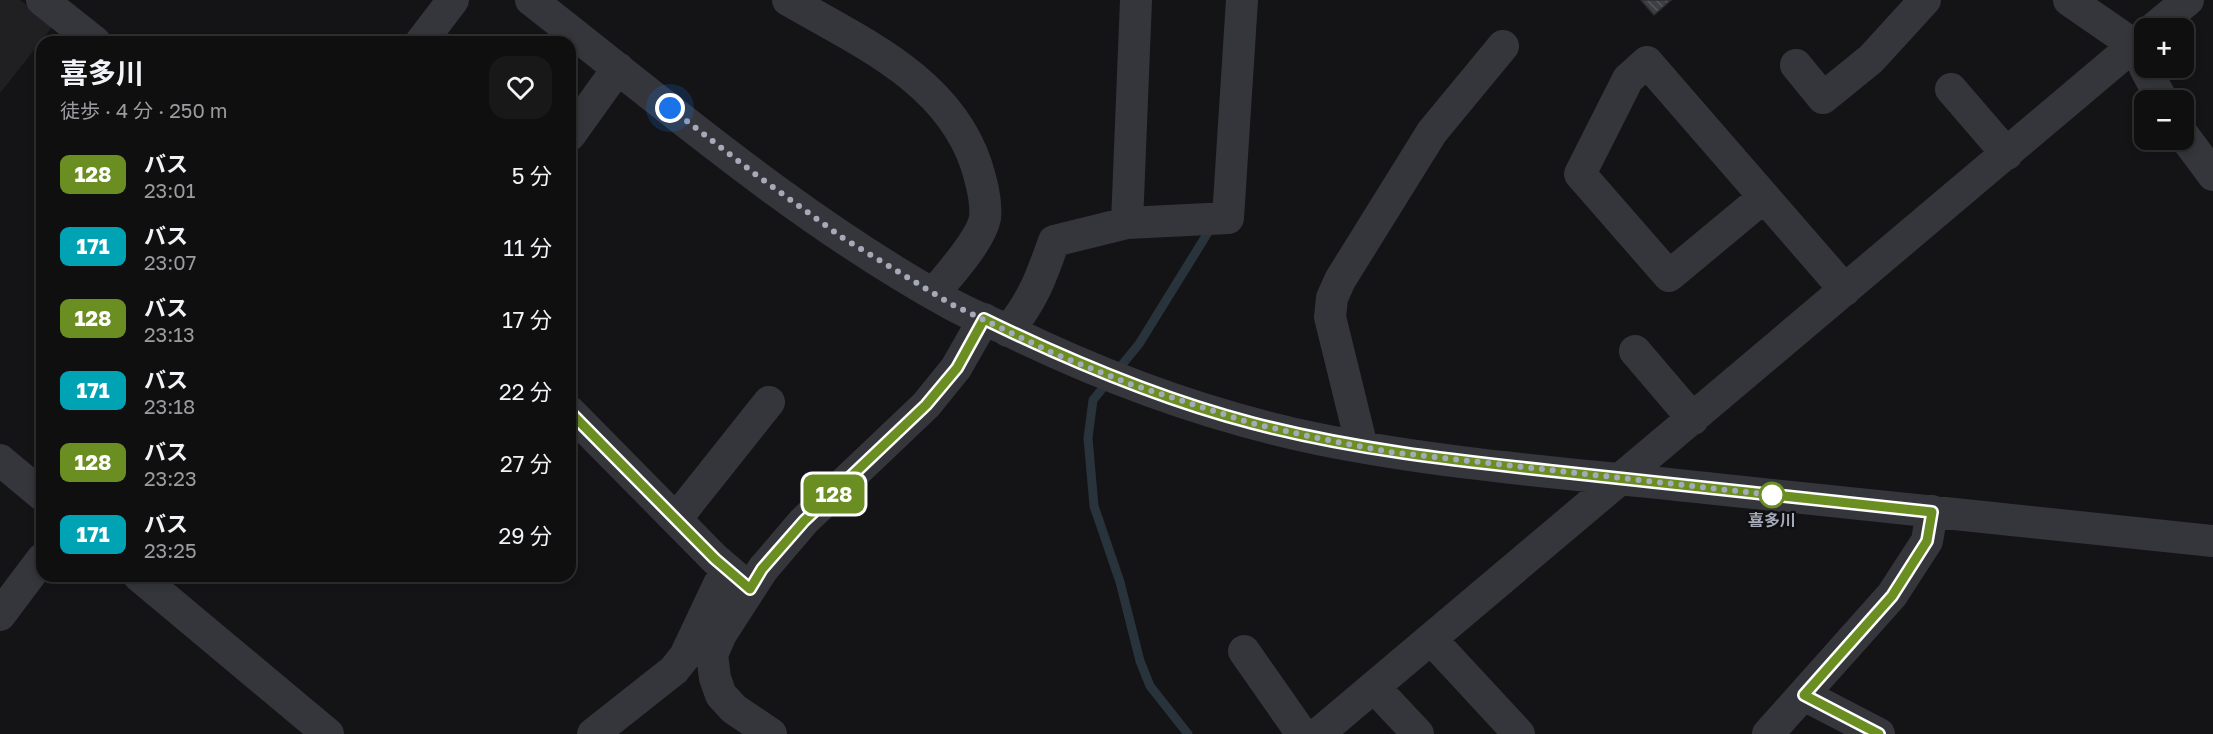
<!DOCTYPE html>
<html lang="ja">
<head>
<meta charset="utf-8">
<style>
  :root { --surface:#0f0f10; --page:#181819; --text:#f1f3f6; --muted:#9b9c9f; --line:#2f2f30 }
  body { margin:0; font-family:"Golos Text","Noto Sans JP",sans-serif; background:var(--page); color:var(--text); height:100vh; display:flex; flex-direction:column; font-size:22px; white-space:nowrap }
  * { box-sizing:border-box; margin:0 }
  p { font-size:20px; color:var(--muted) }
  .icon { flex:none; width:33px; height:33px; fill:none; stroke:currentColor; stroke-width:2; stroke-linecap:round; stroke-linejoin:round }
  .map { position:relative; flex:1; overflow:hidden }
  .side { position:absolute; left:36px; top:36px; width:540px; height:546px; display:flex; flex-direction:column; background:var(--surface); border-radius:18px; box-shadow:0 3px 9px #0003,0 0 0 2px var(--line) }
  .side>* { flex:none }
  .badge { padding:0 12px; border-radius:9px; font-size:21px; line-height:39px }
  .buttons { position:absolute; left:2134px; top:18px; display:grid; gap:12px }
  .buttons a { display:grid; place-items:center; width:60px; height:60px; border-radius:12px; background:var(--surface); box-shadow:0 3px 9px #0003,0 0 0 2px var(--line); font-size:30px }
  .you { position:absolute; width:30px; height:30px; margin:-15px; border:4px solid #fff; border-radius:50%; background:#1a73e8; box-shadow:0 0 0 9px #1a73e833 }
  .map>.badge { position:absolute; translate:-50% -50%; box-shadow:0 0 0 3px #fff }
  .round { display:grid; place-items:center; flex:none; width:63px; height:63px; border-radius:18px; background:var(--page) }
  .headline { display:flex; align-items:center; justify-content:space-between; height:102px; padding:0 24px }
  h1 { font-size:28px; font-weight:700; line-height:45px }
  ul { padding:0; list-style:none }
  li { display:flex; align-items:center; gap:18px; height:72px; padding:0 24px }
  li div { flex:1 }
  li b { display:block; font-size:22px }
  li em { font-style:normal }
  li .badge { min-width:66px; font-weight:700; text-align:center }
  .map>svg:first-child { display:block }
  .built { fill:#202023 }
  .lines { fill:none; stroke-linecap:round; stroke-linejoin:round }
  .stream { stroke:#29333b; stroke-width:9 }
  .building { fill:url(#building-back-hatch); stroke:#2e2e32; stroke-width:1.5 }
  .minor { stroke:#35363b; stroke-width:32 }
  .line-casing { stroke:#fff; stroke-width:14 }
  .line { stroke:#6b8e23; stroke-width:9 }
  .walk { stroke:#a4aab8; stroke-width:6; stroke-dasharray:0 10.8 }
  .stop-dot { fill:#fff; stroke:#6b8e23; stroke-width:3 }
  .labels { text-anchor:middle; stroke-width:4.5; stroke-linejoin:round; paint-order:stroke }
  .stop-label { font-size:16px; font-weight:bold; fill:#a4aab8; stroke:#0f0f11 }
</style>
</head>
<body>
<div class="map">
<svg width="2213" height="734" viewBox="0 0 2213 734">
  <defs>
    <pattern id="building-back-hatch" width="6" height="6" patternUnits="userSpaceOnUse" patternTransform="scale(1.5)"><rect width="6" height="6" fill="#3e3f44"/><path d="M-1 5l2 2M0 0l6 6M5-1l2 2" fill="none" stroke="#57585d"/></pattern>
  </defs>
  <rect width="100%" height="100%" fill="#141416"/>
  <path class="built" d="M0,0H20L53,26L0,93Z"/>
  <g class="lines">
    <path class="stream" d="M1188,734L1150,686L1140,661L1120,582L1094,506L1088,438L1093,400L1139,344L1212,226"/>
  </g>
  <path class="building" d="M1641,0H1671L1654,15Z"/>
  <g class="lines">
    <path class="minor" d="M42,0L95,42
      M531,0C667,106 800,221 951,304C967,313 984,320 1001,327C1102,377 1207,416 1318,439C1445,465 1577,474 1706,488C1875,506 2044,523 2213,541
      M788,0C860,42 947,79 976,164C981,180 987,200 985,218C981,240 949,275 934,293
      M2069,0L2134,45L2145,67
      M2154,28L2188,0
      M421,42L453,0
      M1796,65L1823,98L1871,59L1925,0
      M2145,68L2162,100
      M1951,89L2007,154
      M570,135L618,68
      M2184,136L2213,175
      M1764,197L1669,276L1580,174L1628,79L1647,62L1845,290
      M1127,223L1136,0
      M1008,331C1033,300 1041,278 1054,241L1127,223L1228,218L1242,0
      M1635,351L1693,419
      M570,412L715,559L750,589
      M1362,447L1330,317L1332,298L1340,280L1432,132L1503,46
      M0,460L42,495
      M676,519L769,402
      M139,576L328,734
      M0,615L42,559
      M1431,639L1519,734
      M1244,651L1302,734
      M1374,687L1418,734
      M1804,695L1879,734
      M593,734L674,670L685,656L719,584L728,571
      M771,734L734,709L721,695L715,678L712,655L721,634L763,569L804,521L926,405L956,368L984,319
      M1318,734L2145,36
      M1768,734L1892,595L1927,541L1932,511"/>
  </g>
  <g class="lines">
    <defs>
      <path id="line" d="M570,412L715,559L750,589L762,569L804,521L926,405L957,368L984,319C1070,361 1159,399 1252,423C1351,449 1451,460 1552,471C1678,485 1805,498 1932,512L1927,541L1892,596L1804,695L1879,734"/>
    </defs>
    <use href="#line" class="line-casing"/>
    <use href="#line" class="line"/>
    <path class="walk" d="M670,108L755,174L843,238L951,304L1055,354L1130,384L1251,423L1317,438L1390,452L1772,495"/>
  </g>
  <circle class="stop-dot" cx="1772" cy="495" r="12"/>
  <g class="labels">
    <g class="stop-label">
      <text x="1772" y="526">喜多川</text>
    </g>
  </g>
</svg>
<div class="buttons">
<a>+</a>
<a>−</a>
</div>
<div class="you" style="left:670px;top:108px"></div>
<b class="badge" style="left:834px;top:494px;background:#6b8e23;color:#fff">128</b>
<section class="side">
<div class="headline"><div><h1>喜多川</h1><p>徒歩 · 4 分 · 250 m</p></div><a class="round"><svg class="icon" aria-label="heart" viewBox="0 0 24 24"><path d="M12 20l-8-8c-3-5 5-10 8-4 3-6 11-1 8 4z"/></svg></a></div>
<ul>
<li><span class="badge" style="background:#6b8e23;color:#fff">128</span><div><b>バス</b><p>23:01</p></div><em>5 分</em></li>
<li><span class="badge" style="background:#00a3b4;color:#fff">171</span><div><b>バス</b><p>23:07</p></div><em>11 分</em></li>
<li><span class="badge" style="background:#6b8e23;color:#fff">128</span><div><b>バス</b><p>23:13</p></div><em>17 分</em></li>
<li><span class="badge" style="background:#00a3b4;color:#fff">171</span><div><b>バス</b><p>23:18</p></div><em>22 分</em></li>
<li><span class="badge" style="background:#6b8e23;color:#fff">128</span><div><b>バス</b><p>23:23</p></div><em>27 分</em></li>
<li><span class="badge" style="background:#00a3b4;color:#fff">171</span><div><b>バス</b><p>23:25</p></div><em>29 分</em></li>
</ul>
</section>
</div>
</body>
</html>
